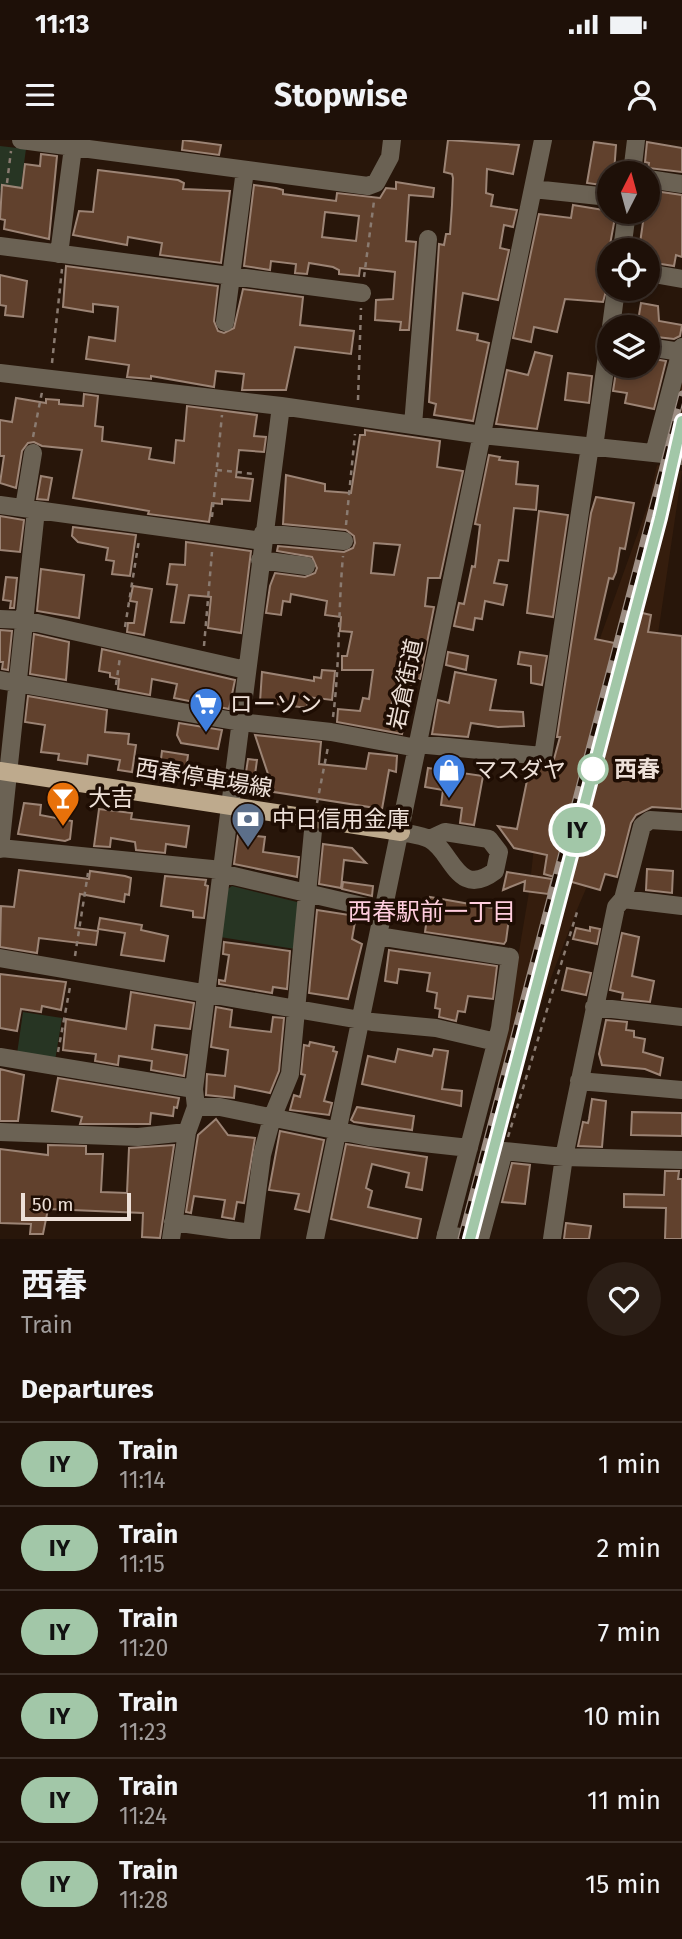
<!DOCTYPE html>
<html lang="en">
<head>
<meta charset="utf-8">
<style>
  :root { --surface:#1e1008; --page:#2b1e16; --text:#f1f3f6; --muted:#a19d9c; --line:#3c3029 }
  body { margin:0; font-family:"Fira Sans","Noto Sans JP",sans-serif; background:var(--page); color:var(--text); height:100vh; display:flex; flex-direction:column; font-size:26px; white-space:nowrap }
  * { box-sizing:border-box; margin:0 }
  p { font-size:23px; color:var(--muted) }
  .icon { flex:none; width:38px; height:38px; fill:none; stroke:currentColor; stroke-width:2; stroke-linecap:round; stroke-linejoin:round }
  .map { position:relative; height:1099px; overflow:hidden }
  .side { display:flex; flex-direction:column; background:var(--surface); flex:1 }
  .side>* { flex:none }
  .badge { padding:0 14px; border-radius:23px; font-size:24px; line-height:46px }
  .needle { width:46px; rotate:6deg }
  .buttons { position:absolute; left:597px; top:21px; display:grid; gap:14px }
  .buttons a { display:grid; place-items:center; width:63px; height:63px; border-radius:50%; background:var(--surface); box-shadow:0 4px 10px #0003,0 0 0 2px var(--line); font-size:35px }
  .scale { position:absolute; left:21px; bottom:18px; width:110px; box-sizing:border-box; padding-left:7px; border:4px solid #ede0d8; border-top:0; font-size:19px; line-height:24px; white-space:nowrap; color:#ede0d8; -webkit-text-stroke:5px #1e0d03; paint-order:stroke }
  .map>.badge { position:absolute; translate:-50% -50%; box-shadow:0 0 0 4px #fff }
  h2 { padding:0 21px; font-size:26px; line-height:63px }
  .round { display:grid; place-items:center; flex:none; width:74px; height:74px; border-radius:37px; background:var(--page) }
  .summary { display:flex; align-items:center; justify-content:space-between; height:119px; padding:0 21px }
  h1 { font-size:33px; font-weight:700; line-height:52px }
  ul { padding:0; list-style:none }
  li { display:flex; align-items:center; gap:21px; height:84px; padding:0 21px; border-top:2px solid var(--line) }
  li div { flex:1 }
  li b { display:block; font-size:26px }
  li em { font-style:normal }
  li .badge { min-width:77px; font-weight:700; text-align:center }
  .status { display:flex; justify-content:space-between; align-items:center; height:49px; padding:0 35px; background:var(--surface); direction:ltr }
  .status svg { height:19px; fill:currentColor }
  header { display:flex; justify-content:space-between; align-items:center; height:91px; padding:0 21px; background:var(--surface); font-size:32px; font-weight:700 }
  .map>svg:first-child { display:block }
  .built { fill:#351d0d }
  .green { fill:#273523 }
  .building { fill:#61412d; stroke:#9c8475; stroke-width:2; fill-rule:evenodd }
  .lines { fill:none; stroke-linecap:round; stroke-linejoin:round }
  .path { stroke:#8a7b71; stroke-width:2.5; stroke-dasharray:5 5; stroke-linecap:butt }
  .minor { stroke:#6b6254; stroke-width:18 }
  .major { stroke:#beaa8d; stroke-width:18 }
  .rail-casing { stroke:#9d8e84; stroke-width:7 }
  .rail { stroke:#1e0d03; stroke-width:4.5; stroke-dasharray:13; stroke-linecap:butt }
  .line-casing { stroke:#fff; stroke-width:16 }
  .line { stroke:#a2c7a8; stroke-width:10 }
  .stop-dot { fill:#fff; stroke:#a2c7a8; stroke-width:3.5 }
  .labels { text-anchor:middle; stroke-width:7; stroke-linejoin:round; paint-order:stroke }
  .street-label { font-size:23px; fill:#ede0d8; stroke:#1e0d03 }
  .poi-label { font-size:23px; fill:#ede0d8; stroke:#1e0d03; text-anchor:start }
  .stop-label { font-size:23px; font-weight:bold; fill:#ede0d8; stroke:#1e0d03; text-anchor:start }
  .neighbourhood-label { font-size:24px; fill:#ffcdde; stroke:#1e0d03 }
</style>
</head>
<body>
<div class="status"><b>11:13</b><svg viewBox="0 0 49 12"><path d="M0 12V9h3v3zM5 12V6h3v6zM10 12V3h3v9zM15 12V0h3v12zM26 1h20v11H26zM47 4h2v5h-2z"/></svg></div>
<header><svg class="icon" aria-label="menu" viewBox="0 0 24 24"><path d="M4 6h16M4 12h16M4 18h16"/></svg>Stopwise<svg class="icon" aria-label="person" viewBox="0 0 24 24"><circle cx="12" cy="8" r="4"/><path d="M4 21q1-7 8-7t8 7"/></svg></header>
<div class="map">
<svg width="682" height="1099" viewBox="0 0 682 1099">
  <rect width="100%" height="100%" fill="#28160a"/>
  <path class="built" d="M682,222V305L661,302Z
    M657,325L682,331L634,657L597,723L576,772L540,867L517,948L497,942L529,752L534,707L525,685L538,621L554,619L555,613L562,615L581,551L649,362Z"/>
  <path class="green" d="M0,6L26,9L20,53L0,50Z
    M232,746L297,762L300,766L295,809L220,797L225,751Z
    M23,872L62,878L55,921L17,914Z"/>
  <path class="building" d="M183,0L221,5L219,15L182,10Z
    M448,0L519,5L513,34L487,29L486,53L493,55L491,66L517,70L513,87L504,85L500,108L509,110L498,160L463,153L457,190L478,194L477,200L489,203L473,281L434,275L436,264L429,262L439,104L444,105L446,94H450L452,65L453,38L452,34L444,32Z
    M594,2L616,5L614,33H609V46L587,43Z
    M647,2L682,8V32L648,28L649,23L645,22Z
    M41,14L57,16L49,99L4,89L5,80L0,79L2,45L22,48L25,24L40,26Z
    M98,30L178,40L184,43L183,49L230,51L221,123L160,115L162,103L128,97L127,105L73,95L79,71L93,72Z
    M396,42L434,48L433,57L409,55L406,101L416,102L409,190H400L401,182L375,180L376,160L393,159L395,132L360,128L359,136L339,134V130L333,127L309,123L307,134L295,133L296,124L271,121L270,130L244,126L254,45L276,48L283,50V54L336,61L337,53L380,58L386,48L396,49ZM325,72L359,76L356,101L322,97Z
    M648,50L682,55V117L676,115L674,126L648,122V110H639L644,75L648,76Z
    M573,65L616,72L609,110V140L603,162L565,159L557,192L534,187L531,202L513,198L539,74L571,78Z
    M66,126L218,146L214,181L218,191L224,193L234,188L243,149L303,157L300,185L354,191L351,214L295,207L286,250H242L244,234L216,231L214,247L151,236V239L127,237L129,225L86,219L89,197L115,201L118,167L93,164V172L63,167Z
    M0,135L27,141L23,177L5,175L6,166L0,165Z
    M641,163L658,166L659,181L682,185L680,196L674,199L648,196V187H637Z
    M535,212L552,216L537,289L496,284L507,230L528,235Z
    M648,218L666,221L654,269L625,263L627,253L613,251L617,226H648Z
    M568,233L592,236L589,263L565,260Z
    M84,254L98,256L95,286L103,287L102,301L151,308L149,319L174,323L176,300L184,301L187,266L257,275L254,296L266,297L264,312L239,310L236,337L253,339L250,361L222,359V364L212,363L209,382L148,374L149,371L73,358L82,310L42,306L34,302L28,303L22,311L16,348L0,343L4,316H0V280L12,282L16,258L46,263V259L59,260V264L83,266Z
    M365,290L440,301L437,327L463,331L440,438H428L425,466L434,467L420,539L412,538L410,556H393L389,577L405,580L402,594L337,582L338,569L360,571L363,558L369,559L373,530H342V516H347L352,492L340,491L341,477L325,475L327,461L291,454L290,462L283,461L281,475L266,473L270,446L275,433L305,437L315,433L317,428L312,417L277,411L278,406L344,412L353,408L355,403L354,396L346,390L283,384L286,335L325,344V351L351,353L360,295H365ZM374,403L400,405L394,435L371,433Z
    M489,315L500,317L499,320L518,322L516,344L538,346L536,370L514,368L508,421L499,420L494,443L507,445L503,465L485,461L482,479L475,478L473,490L454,486L459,463L464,464L472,426L475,427L480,385L475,384Z
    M41,336L52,338L48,360L37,359Z
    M596,357L634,363L625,409L620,408L616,432L613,439L609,438L595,499L629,506L638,472L651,475L648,492L682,496V669L652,667L636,675L631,683L617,737L605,734L600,750L544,734L547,715L514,708L498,686L517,689L530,626L547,627L554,619L560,597H557L591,373Z
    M539,371L568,375L553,477L527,473Z
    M0,376L24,380L20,412L0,410Z
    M73,387L136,395L130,436L112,434L114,421L106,420L108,408L78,402L72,396Z
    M186,402L251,411L241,493L208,488L211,457L189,455L184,483L171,482L177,445L167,444L170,424L185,425Z
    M41,429L84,435L79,478L37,471Z
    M6,437L17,438L14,468H10L11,461L3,460Z
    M133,446L152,449L144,495L127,492L128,483H134L137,462L130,461Z
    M0,490L12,491L8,530L2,529L3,522H0Z
    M34,494L69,502L66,540L30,534Z
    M102,509L235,540L229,569L174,558L177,544L152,539L150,555L118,549L119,539L110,537V533L99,531Z
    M448,512L468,516L466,530L446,525Z
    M520,512L547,516L542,545L531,543V526L518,524Z
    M322,530L335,531L332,560L308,557L307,568L260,562L262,532L314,541V537L321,538Z
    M455,532L496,540L490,570L523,572L524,586L498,587L471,583L468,597L432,594L438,560L449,563Z
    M28,556L107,570L105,592L129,594L128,604L136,605L132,632L118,630L120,620L88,615L87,624L58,620L59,614L41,612L45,585L25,582Z
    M179,583L222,590L218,609L181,603L177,595Z
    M255,595L321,602L319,624L366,629L369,613L397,616L396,632L389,630L382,669L274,652Z
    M162,611L188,615L185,638L159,635Z
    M248,619L257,620L252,656L244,646Z
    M428,628L483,636L474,685L460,683L462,668L441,665L443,650L425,647Z
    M24,663L41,665L40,675L72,681L70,699L65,701L18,694Z
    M99,669L132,673L131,679L189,686L186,707L166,704L165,713L136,710L135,702L111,698L110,707L94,706Z
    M238,694L265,697L263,712L299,717L297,737L234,724Z
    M323,704L352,708L366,723L344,720L341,748L319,744Z
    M647,729L673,731L672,753L646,750Z
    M19,730L89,739L90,731L125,736L131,738L129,755L125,754L124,762L80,754L75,788L98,791L96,805L39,798L37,813L0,807L1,766L14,767Z
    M507,732L552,739L548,754L524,751L525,741L503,750Z
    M165,736L206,740L205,745L208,746L204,778L193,777V771L161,766Z
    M343,742L373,746L372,756L342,749Z
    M430,757L510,771L506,801L504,804L425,792Z
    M317,770L356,776L352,799L362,804L348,859L309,853Z
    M100,778L142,785L141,790L168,796L164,821L121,815L125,793L98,789Z
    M590,787L600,789L597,804L573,799L576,788L590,791Z
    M622,793L639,797L632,836L654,841L650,862L622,859L623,853L610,850Z
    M224,802L290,811L287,849L273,847L272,853L219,844V840L225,841L229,815L223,814Z
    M389,810L497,826L493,859L468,856L465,872L458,871L456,881L439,877L440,869L435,868L437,853L427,851L430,833L399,829L397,843L385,841Z
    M567,828L591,833L586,855L562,850Z
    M0,834L66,842L61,870L42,866L41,872L21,869L17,891L0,888Z
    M131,852L194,863L190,889L155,885L152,909L187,915L184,936L151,930L152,921L119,916L118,925L95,921L96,914L63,910L66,879L126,889Z
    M216,867L232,870L230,887L271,892L273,877L284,878L279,931L270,953L235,946L234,958L206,955L207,934L225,936L228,910L211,907Z
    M606,880L627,882L626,890L634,891V897L645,899L643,912L663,918L660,935L645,929L602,925L599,914Z
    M310,902L334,907L333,911L337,912L324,961L332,963L329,975L290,970L294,955L300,957L305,935L301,934L304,905L309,906Z
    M398,909L432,916L434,909L448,911L442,949L462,951L461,966L362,944L368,916L395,922Z
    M0,929L24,935L18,981H0Z
    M58,938L179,958L177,968L174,967L173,976L151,973L150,984H80L82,977L52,971Z
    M592,959L606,961L602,1007L578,1006L583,982L588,983L589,979Z
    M357,967L414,976L412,990L354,982L351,980Z
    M632,972L682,973V996L631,995Z
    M216,979L228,995L255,998L244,1063L237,1062L234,1079L222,1077L225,1060L194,1056L191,1073L186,1072L198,995Z
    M280,991L324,1000L309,1072L295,1069L299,1054L269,1050Z
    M346,1004L427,1017L422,1050L406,1047L409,1033L372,1024L366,1048L372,1051L368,1067L421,1079L417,1099L331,1079Z
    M48,1005L86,1006V1014H103L101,1052L127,1053L129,1008L174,1005L160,1098L142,1097L143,1073L48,1069L43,1094H30L31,1084L0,1083V1009L48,1015Z
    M512,1023L530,1025L525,1064L502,1062Z
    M665,1031H679L678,1039H682V1099H665L666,1068L624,1067V1054L664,1055Z
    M566,1083L591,1086L589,1099H564Z"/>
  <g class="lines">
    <path class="path" d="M7,43L11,11
      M364,137L374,61
      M52,223L62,129
      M358,260L361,168
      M33,297L42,252
      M217,330L255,334
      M212,377L222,275
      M346,385L355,294
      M125,487L139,400
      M204,506L212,412
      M116,545L120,517
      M333,577C340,523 338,470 343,416
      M317,663L328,607
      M75,816L88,733
      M58,912L70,847
      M508,997L577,772"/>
    <path class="minor" d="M21,0L368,46L376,43L390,17L392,0
      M632,33L636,0
      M648,39L682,44
      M533,49L609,57
      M0,106L362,153
      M622,110L627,72
      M59,114L74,0
      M648,133L682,139
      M225,182L245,30
      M611,187L616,149
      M648,207L681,212
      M0,233L281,266L194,949L196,967L187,992L171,1099
      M281,266L482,295L682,316
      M413,285L428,99
      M594,307L609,201
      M654,313L682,207
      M0,365L262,401
      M24,368L33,313
      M263,393L344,401
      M260,420L306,426
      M0,479L24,480L246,530
      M0,540L240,582L331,592L417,608
      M417,604L543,616L590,306
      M401,692C409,694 421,695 429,699C452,710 457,760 495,731L499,712L489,699L445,692L430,699
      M0,708L222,730
      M0,709L36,370
      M221,733L384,771
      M623,759L682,766
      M378,796L510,817L500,888L445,1099
      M0,818L372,882L436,888L496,902
      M594,867L682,877
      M0,917L194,949
      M579,941L682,950
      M196,967H220L369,997L469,1008
      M0,992L138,997L187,992
      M173,1082L251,1093
      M446,1094L469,1099
      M251,1099L262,1015L272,978L290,934L314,680
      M315,1099L543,0
      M480,1099L504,1011L564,1017L682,1020
      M552,1099L564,1017L616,767L623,759L642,686L650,680L682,682"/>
    <path class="major" d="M0,631L401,692"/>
    <defs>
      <path id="rail" d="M655,397L667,346
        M461,1099L682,254"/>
    </defs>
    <use href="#rail" class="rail-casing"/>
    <use href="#rail" class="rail"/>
  </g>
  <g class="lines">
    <defs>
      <path id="line" d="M470,1099L660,378L682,281"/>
    </defs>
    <use href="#line" class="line-casing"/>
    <use href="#line" class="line"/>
  </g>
  <defs>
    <symbol id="supermarket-pin" viewBox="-11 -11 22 30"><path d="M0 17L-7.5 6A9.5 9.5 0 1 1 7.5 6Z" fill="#3f7fe0" stroke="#1e0d03"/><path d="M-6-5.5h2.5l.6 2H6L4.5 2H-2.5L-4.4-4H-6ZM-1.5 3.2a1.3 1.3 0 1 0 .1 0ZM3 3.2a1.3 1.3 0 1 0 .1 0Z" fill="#fff"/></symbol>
    <symbol id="shop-pin" viewBox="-11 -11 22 30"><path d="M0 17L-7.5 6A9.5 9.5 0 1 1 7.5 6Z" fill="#3f7fe0" stroke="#1e0d03"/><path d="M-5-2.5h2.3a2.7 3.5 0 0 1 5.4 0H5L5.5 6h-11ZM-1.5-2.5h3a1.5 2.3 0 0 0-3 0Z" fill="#fff"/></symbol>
    <symbol id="bar-pin" viewBox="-11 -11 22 30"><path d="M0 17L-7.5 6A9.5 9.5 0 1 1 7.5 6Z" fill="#e8710a" stroke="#1e0d03"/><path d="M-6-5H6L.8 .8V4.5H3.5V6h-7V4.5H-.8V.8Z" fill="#fff"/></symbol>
    <symbol id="bank-pin" viewBox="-11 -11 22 30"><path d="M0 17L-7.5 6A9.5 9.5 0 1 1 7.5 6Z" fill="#5c6f8a" stroke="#1e0d03"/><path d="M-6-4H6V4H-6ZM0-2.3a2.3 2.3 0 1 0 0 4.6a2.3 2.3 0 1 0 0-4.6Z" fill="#fff"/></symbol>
  </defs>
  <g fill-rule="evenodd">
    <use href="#supermarket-pin" x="187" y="545" width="38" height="52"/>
    <use href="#shop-pin" x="430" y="611" width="38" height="52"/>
    <use href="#bar-pin" x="44" y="639" width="38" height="52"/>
    <use href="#bank-pin" x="229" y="660" width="38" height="52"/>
  </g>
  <circle class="stop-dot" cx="593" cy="629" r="14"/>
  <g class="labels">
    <g class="street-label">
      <text transform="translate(405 544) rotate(-78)" y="8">岩倉街道</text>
      <text transform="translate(204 638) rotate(9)" y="8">西春停車場線</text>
    </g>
    <g class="poi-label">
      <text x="230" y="572">ローソン</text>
      <text x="474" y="638">マスダヤ</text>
      <text x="88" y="666">大吉</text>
      <text x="272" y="687">中日信用金庫</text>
    </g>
    <g class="stop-label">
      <text x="614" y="637">西春</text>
    </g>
    <g class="neighbourhood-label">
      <text x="432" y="780">西春駅前一丁目</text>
    </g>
  </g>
</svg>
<div class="buttons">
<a><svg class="needle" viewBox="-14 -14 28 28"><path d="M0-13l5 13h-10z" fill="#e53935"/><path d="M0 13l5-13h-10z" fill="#a19d9c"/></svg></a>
<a><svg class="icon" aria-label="locate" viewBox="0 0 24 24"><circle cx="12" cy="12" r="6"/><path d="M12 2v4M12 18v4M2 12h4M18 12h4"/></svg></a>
<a><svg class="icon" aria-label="layers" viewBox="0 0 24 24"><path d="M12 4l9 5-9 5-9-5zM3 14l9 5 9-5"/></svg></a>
</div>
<div class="scale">50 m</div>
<b class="badge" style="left:577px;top:690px;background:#a2c7a8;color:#111">IY</b>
</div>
<section class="side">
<div class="summary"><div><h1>西春</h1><p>Train</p></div><a class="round"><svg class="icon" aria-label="heart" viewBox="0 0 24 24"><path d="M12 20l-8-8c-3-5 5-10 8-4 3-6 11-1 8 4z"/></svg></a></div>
<h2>Departures</h2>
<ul>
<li><span class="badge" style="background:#a2c7a8;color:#111">IY</span><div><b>Train</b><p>11:14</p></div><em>1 min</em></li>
<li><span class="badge" style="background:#a2c7a8;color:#111">IY</span><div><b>Train</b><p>11:15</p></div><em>2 min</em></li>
<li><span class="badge" style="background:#a2c7a8;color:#111">IY</span><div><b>Train</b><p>11:20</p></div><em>7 min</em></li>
<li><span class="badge" style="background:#a2c7a8;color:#111">IY</span><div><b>Train</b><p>11:23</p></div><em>10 min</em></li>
<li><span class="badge" style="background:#a2c7a8;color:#111">IY</span><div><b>Train</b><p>11:24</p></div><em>11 min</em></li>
<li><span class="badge" style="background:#a2c7a8;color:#111">IY</span><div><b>Train</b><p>11:28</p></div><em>15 min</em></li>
</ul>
</section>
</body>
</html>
